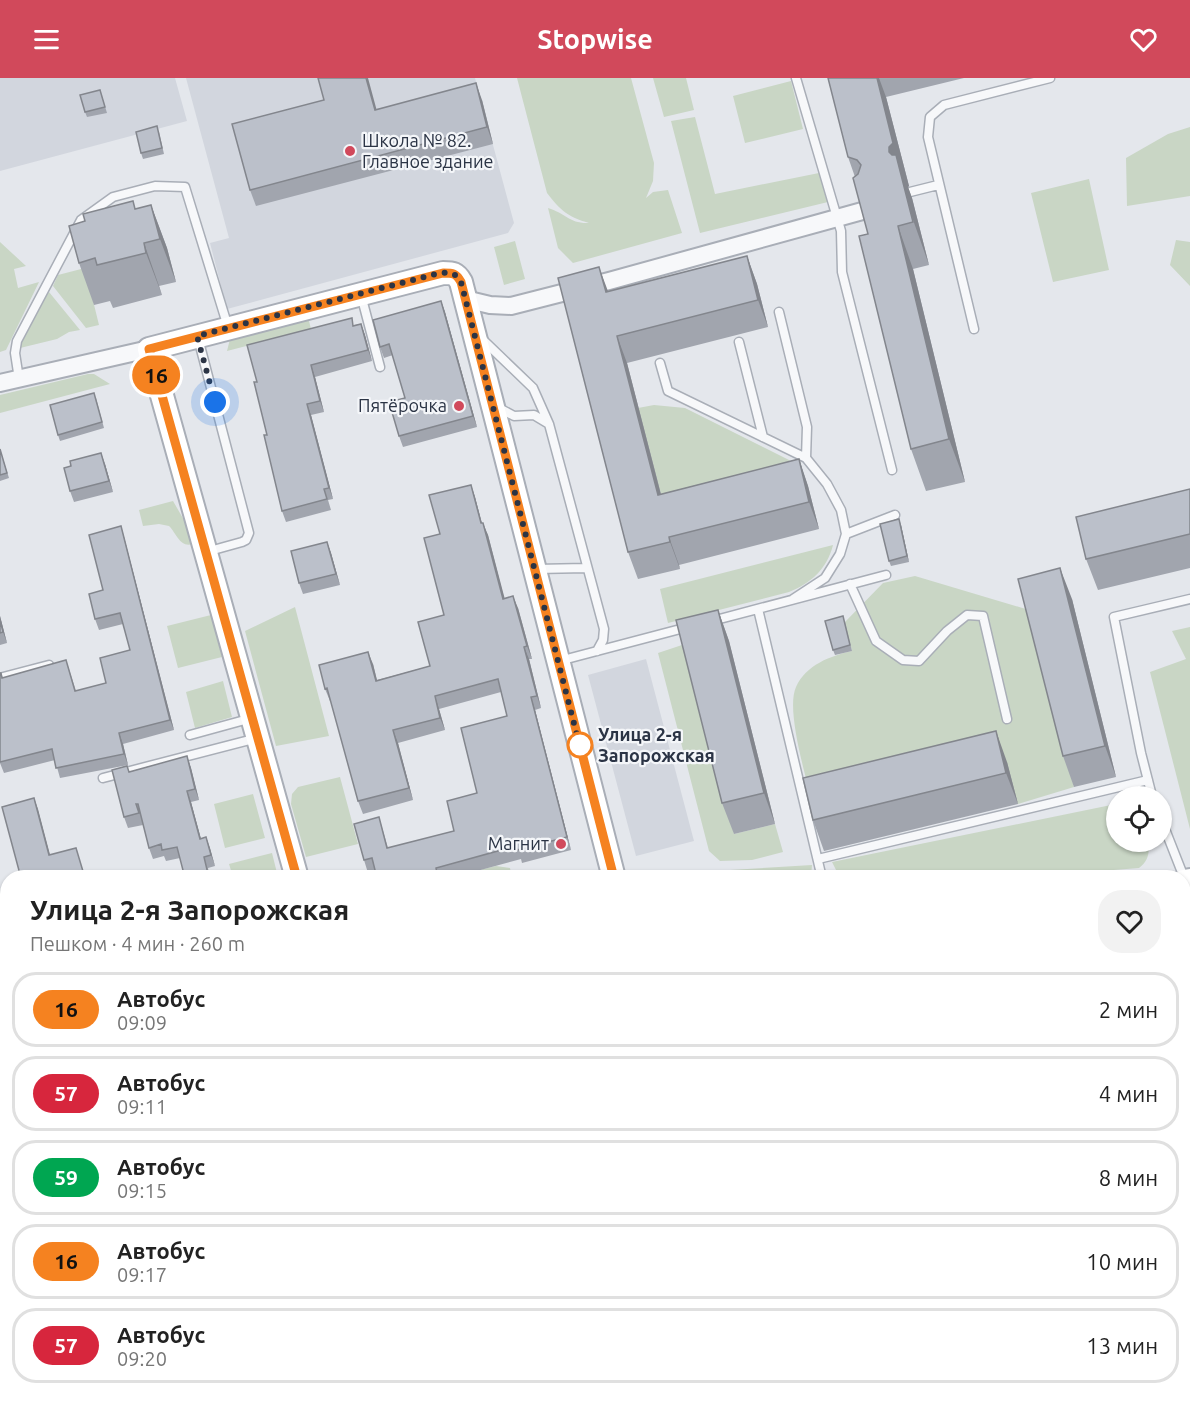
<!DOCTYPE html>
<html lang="ru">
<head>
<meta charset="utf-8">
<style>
  :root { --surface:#fff; --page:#f2f2f2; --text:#222; --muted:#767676; --line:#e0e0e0; --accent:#d1495b }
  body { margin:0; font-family:Ubuntu,sans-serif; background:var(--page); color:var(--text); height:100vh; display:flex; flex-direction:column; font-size:22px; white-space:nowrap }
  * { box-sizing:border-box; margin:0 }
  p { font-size:20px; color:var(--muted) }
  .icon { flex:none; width:33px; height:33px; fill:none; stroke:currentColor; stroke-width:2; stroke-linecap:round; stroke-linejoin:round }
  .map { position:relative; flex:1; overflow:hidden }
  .details { position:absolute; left:0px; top:792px; width:1191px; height:536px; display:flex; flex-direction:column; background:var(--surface); border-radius:24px 24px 0 0; box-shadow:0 2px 4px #0004 }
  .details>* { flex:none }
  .badge { padding:0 12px; border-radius:20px; font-size:21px; line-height:39px }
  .fabs { position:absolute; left:1106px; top:708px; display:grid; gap:12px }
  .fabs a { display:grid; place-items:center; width:66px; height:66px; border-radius:50%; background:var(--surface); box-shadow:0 2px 4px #0004; font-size:30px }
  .you { position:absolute; width:30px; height:30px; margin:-15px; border:4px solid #fff; border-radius:50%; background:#1a73e8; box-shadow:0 0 0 9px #1a73e833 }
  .map>.badge { position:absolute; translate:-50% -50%; box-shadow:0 0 0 3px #fff }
  .round { display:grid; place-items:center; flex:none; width:63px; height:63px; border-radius:24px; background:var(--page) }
  .head { display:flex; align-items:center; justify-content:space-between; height:102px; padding:0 30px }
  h1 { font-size:28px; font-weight:600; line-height:45px }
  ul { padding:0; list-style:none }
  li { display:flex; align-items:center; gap:18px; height:75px; margin:0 12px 9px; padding:0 18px; border:3px solid var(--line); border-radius:24px }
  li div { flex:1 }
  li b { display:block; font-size:22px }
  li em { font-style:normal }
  li .badge { min-width:66px; font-weight:700; text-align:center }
  header { display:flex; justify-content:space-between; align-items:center; height:78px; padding:0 30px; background:var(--accent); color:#fff; font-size:27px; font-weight:600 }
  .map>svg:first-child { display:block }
  .built { fill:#d2d6de }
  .green { fill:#c9d6c5 }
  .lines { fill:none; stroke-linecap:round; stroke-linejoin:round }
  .lane-casing { stroke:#a9aeb7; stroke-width:11 }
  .street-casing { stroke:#a9aeb7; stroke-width:20 }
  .secondary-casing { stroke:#a9aeb7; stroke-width:26 }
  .lane { stroke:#f7f8fa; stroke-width:8 }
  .street { stroke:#f7f8fa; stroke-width:16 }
  .secondary { stroke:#fff; stroke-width:22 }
  .wall { fill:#a1a5ae }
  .shaded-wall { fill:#83868d }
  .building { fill:#bbc0ca; stroke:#83868d; stroke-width:1.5 }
  .line-casing { stroke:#fff; stroke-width:14 }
  .line { stroke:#f58220; stroke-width:9 }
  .walk { stroke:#2b3445; stroke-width:6; stroke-dasharray:0 10.8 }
  .poi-dot { fill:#d1495b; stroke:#f4f6f9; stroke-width:2 }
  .stop-dot { fill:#fff; stroke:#f58220; stroke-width:3 }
  .labels { text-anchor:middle; stroke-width:4.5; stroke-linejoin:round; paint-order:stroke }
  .poi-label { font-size:18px; fill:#2b3445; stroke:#f4f6f9; text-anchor:end }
  .stop-label { font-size:18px; font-weight:bold; fill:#2b3445; stroke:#f4f6f9; text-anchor:start }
</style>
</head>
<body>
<header><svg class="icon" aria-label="menu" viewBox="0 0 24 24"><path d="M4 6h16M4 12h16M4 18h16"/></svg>Stopwise<svg class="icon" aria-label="heart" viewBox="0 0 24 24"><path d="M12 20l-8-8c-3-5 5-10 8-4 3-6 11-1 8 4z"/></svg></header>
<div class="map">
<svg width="1190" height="1327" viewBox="0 0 1190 1327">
  <rect width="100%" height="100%" fill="#e4e7ec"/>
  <path class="built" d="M0,0H175L187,43L0,93Z
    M186,0H475L514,145L508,155L227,231L210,165L229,160Z
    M646,581L694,763L636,778L588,597Z
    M1190,849V1202L1184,1204V850Z"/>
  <path class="green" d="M517,0H631L654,85L653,103L646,120L653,114L668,112L682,155L573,185L558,170L548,130C565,135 570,146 589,145C568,139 561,133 547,115Z
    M653,0H686L694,32L664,39Z
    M791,3L803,51L745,65L733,18Z
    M695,39L715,116L819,95L828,124L700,155L671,43Z
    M1190,49V118L1127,128L1126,80L1168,56Z
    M1089,101L1109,192L1053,204L1031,115Z
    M1176,162L1190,164V208L1170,187Z
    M515,163L525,201L504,207L494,169Z
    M0,164L26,188L14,191L18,210L39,204L6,272L0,274Z
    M85,190L99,247L86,250L53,208L58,197Z
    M49,214L80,252L69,254L57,261L20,270L26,250Z
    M308,239L311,251L227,273L230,261Z
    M88,296H94L110,306L0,335V317Z
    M654,327L685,330L789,382L797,389L668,444L638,330Z
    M173,423L184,442L193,466C180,470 177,456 169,448L159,446L143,448L139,432Z
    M833,467C827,491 811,505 789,514L668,545L660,511Z
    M915,498L1029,532L1074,709L1018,726L814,732C808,705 785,633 796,609C806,587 830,578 852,573L845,544L883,505Z
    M295,529L329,658L276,668L245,553Z
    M211,537L222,579L178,590L167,548Z
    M1190,549V751L1150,594L1186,581L1172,553Z
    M697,562L734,756L775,746L783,774L752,782L720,783L709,773L658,575Z
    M223,603L232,639L195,650L186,614Z
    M340,699L358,766L306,779L291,726L292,716L298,709Z
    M253,716L265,760L225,770L214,726Z
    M1116,726V764H1148C1150,775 1148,783 1139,790L1014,800H840L832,784Z
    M272,775L278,799H233L229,786Z
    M812,787L811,799H715L713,793Z
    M496,788L510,790L512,799L458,800L467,795Z
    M1184,1210L1190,1214V1327H1111L1109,1320H1184Z
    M788,1320H850L852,1327H789Z
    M985,1320H1103L1104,1327H987Z"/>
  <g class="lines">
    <defs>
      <path id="lane" d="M796,0L841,153L842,194L892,392
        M910,114L938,107
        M361,217L380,289
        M779,234L807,349L806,380
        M974,251L928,59L930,39L944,27L1050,0
        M198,260L249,455L246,462L242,464L206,474
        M482,261L533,310L549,346
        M739,264L763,359
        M660,285L668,313L806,380L827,406L841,432L846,456L840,476L825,500L793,521
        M19,301L15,275L17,263L81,142L113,119L155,108L185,109L228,249
        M497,329L514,338L534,337L549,346L604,551L603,562L597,573
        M846,456L895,437
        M536,491L586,490
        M850,506L876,563L903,582L919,583L947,553L967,537L983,538L1007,641
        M758,531L822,800
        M712,543L886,497
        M559,583L688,549
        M0,600L49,587
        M190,657L252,640
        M103,700L257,660
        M1152,718L1141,675L1114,539L1190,521
        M1161,741L1185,802
        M818,781L1148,702
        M1184,1130L1189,1152
        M982,1320L984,1327"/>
      <path id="street" d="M465,221L490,227L511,228L609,203L866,132
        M0,305L149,271
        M0,864L8,892
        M121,1320L122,1327
        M769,1320L771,1327"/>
      <path id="secondary" d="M297,800L149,271L443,195C453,195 456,195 461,204L614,800
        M1184,803L1190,802
        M428,1320L430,1327"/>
    </defs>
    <use href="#lane" class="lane-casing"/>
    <use href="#street" class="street-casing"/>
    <use href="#secondary" class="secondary-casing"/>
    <use href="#lane" class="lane"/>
    <use href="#street" class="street"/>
    <use href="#secondary" class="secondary"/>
  </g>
  <path class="wall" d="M828,0H964L886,19L909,108L908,109L912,120L929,187L913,191L965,404L926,413L911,371L868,156L855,99L848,79Z
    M100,12L107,35L87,39L85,34Z
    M324,22L376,31L482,22L493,66L256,128L250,112Z
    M159,54L164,76L143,81L141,75Z
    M133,123L135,131L151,127L167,170L176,204L159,208L162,217L113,230L110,223L94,227L79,185L85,143Z
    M747,178L757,206L768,249L627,285L661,416L799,381L808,408L819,451L679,487L680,491L638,501L628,474L608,214Z
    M441,223L445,234L477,349L403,369L399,358L405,320L393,277L384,280L380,269Z
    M361,246L365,257L372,283L315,299L324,334L311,337L333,421L328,422L331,432L286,444L282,433L257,304L354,247Z
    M96,320L104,350L60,363L58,357Z
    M0,371L9,400L0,403Z
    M105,386L113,414L74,424L70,413Z
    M471,407L475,419L482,445L488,457L504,520L518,530L532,581H529L541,630L535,632L571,772L522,785L521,781L451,800H377L376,793L368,795L364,782L379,739L388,770L454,753L477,715L507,638L501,614L439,631L445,652L398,665L413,722L363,736L358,723L331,623H330L325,611L373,586L377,602L430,588L444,537L440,456Z
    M1190,411V490L1098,512L1086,481Z
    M901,447L909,484L891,488L889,483Z
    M121,448L124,459L174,652L123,666L128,687L60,700L55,682L4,695L0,685V595H1L3,600L66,582L76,613L106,605L130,572L123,546L99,552L95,541Z
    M327,464L331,475L340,507L303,516L299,505Z
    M1072,521L1116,699L1074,709L1063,678Z
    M718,532L729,563L775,746L734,756L722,725Z
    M0,538L7,565L0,567Z
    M845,544L852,573L835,577L833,572Z
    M187,678L191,690L199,722L191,724L201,761L206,759L215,788L208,790L210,800H185L180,780L166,783L164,778L153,781L149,770L141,737L143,747L128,750L124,739L129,694Z
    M1007,684L1018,726L824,773L813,742Z
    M1190,972V1016L1184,1018V973Z
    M0,1032L8,1060V1141L0,1143Z
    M542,1320H600L574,1327H544Z"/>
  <path class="shaded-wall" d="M366,0H368L381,48L375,32Z
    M877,0H879L886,19L909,108L908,109L912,120L929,187L889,74Z
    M476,5L482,22L493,66L487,49Z
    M151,127L167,170L176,204L160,161Z
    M898,148L913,191L965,404L949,361Z
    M144,165L159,208L162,217L146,175Z
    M747,178L757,206L768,249L758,222Z
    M599,189L609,216L606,214Z
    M441,223L445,234L477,349L473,338Z
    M361,246L365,257L372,283L368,272Z
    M617,258L627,285L668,444L658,417Z
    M311,287L315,299L324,334L320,323Z
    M307,326L311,337L333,421L329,410Z
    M101,375L105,386L113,414L109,403Z
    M799,381L808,408L819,451L809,424Z
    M471,407L475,419L485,458L481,445Z
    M899,441L901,447L909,484L907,478Z
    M483,445L488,457L508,533L503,521Z
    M121,448L124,459L174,652L170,642Z
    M669,459L679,487L680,491L670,464Z
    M327,464L331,475L340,507L336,496Z
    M1060,490L1072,521L1116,699L1105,668Z
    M513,518L518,530L532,581L527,568Z
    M718,532L729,563L775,746L764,715Z
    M0,538L7,565L3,554L0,542Z
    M524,569L529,581L541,630L537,618Z
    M368,574L373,586L380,615L376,603Z
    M435,618L439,631L445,652L440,640Z
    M531,619L535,632L571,772L567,759Z
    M393,652L398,665L413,722L409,710Z
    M996,653L1007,684L1018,726L1006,695Z
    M119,655L123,666L128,687L124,676Z
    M187,678L191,690L199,722L195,711Z
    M187,713L191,724L204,772L200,761Z
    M34,720L38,731L53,788L49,777Z
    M206,759L210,770L215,788L211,777Z
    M0,1032L8,1060V1064L0,1036Z
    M925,1320H928L930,1327H927Z"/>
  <path class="building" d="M318,0H366L375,32L476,5L487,49L250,112L232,46L324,22Z
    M828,0H877L893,65L889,69V74L892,77H896L913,144L898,148L949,361L911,371L859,158L868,156L853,100L858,96L861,87L857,82L848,79Z
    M100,12L105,29L85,34L80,17Z
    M157,48L162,70L141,75L136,54Z
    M133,123L135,131L151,127L160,161L144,165L146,175L97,187L95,180L79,185L69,148L85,143L83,136Z
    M747,178L758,222L617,258L658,417L799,381L809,424L669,459L670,464L628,474L558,200L599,189L606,214Z
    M441,223L473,338L399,358L389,324L405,320L389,266L380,269L373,242Z
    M352,240L353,248L361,246L368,272L311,287L320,323L307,326L329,410L324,411L327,421L282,433L264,357H267L254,304H257L247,267Z
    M94,315L102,344L58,357L50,327Z
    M0,371L7,395L0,397Z
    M101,375L109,403L70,413L64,390L71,388L70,383Z
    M471,407L481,445H483L503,521L513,518L527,568L524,569L537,618L531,619L567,759L517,772L516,768L436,790L437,795L422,800H406L405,797L397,800H377L372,780L364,782L354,746L379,739L387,770L454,753L447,723L477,715L461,650L507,638L498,601L435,618L440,640L393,652L409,710L358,723L327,610L325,611L319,587L368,574L376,603L430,588L418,544L444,537L424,460L440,456L429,417Z
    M1190,411V456L1086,481L1076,439Z
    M899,441L907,478L889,483L880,446Z
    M121,448L170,642L119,655L124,676L56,690L52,671L0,684V595H1L2,600L66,582L75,613L106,605L100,580L130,572L120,535L95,541L89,516L103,512L89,457Z
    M327,464L336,496L299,505L291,473Z
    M1060,490L1105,668L1063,678L1018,501Z
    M718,532L764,715L722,725L676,542Z
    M843,538L850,567L833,572L825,543Z
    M0,542L3,554L0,555Z
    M996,653L1006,695L813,742L803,700Z
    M187,678L195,711L187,713L200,761L206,759L211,777L204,779L209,800H185L177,769L162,772L161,766L149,770L138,726H136L139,735L124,739L112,692L127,688L129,694Z
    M34,720L49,777L76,770L85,800H21L2,729Z
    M1190,972V1004L1184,1005V973Z
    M0,1036L8,1064V1129L0,1131Z
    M44,1320H82L84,1327H21Z
    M156,1320H187L189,1327H157Z
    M289,1320H344L346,1327H291Z
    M542,1320H566L568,1327H544Z
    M678,1320H706L708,1327H680Z
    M883,1320H925L927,1327H885Z"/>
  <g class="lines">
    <defs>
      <path id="line" d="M297,800L149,271L443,195C453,195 456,195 461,204L614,800"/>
    </defs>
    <use href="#line" class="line-casing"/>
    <use href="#line" class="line"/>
    <path class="walk" d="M215,324L197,258L436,196C448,194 455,193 461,204L580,669V667"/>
  </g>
  <g class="poi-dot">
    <circle cx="350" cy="73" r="6"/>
    <circle cx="459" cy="328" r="6"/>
    <circle cx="561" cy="766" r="6"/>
  </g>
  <circle class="stop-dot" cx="580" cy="667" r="12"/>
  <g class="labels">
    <g class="poi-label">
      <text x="362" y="69" text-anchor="start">Школа № 82.<tspan x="362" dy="21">Главное здание</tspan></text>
      <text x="447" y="334">Пятёрочка</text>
      <text x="549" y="772">Магнит</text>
    </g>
    <g class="stop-label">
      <text x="598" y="663">Улица 2-я<tspan x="598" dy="21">Запорожская</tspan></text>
    </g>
  </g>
</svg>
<div class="fabs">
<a><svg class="icon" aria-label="locate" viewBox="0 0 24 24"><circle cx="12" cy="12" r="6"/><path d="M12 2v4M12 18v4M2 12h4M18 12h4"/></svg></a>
</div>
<div class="you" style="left:215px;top:324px"></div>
<b class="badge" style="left:156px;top:297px;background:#f58220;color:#111">16</b>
<section class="details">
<div class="head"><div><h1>Улица 2-я Запорожская</h1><p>Пешком · 4 мин · 260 m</p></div><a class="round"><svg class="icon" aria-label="heart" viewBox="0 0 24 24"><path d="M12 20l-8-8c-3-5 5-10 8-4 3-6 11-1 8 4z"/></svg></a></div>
<ul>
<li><span class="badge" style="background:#f58220;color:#111">16</span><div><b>Автобус</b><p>09:09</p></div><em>2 мин</em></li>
<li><span class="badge" style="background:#d7263d;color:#fff">57</span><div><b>Автобус</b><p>09:11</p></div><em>4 мин</em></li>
<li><span class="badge" style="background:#00a651;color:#fff">59</span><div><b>Автобус</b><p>09:15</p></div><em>8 мин</em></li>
<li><span class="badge" style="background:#f58220;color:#111">16</span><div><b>Автобус</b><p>09:17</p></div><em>10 мин</em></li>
<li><span class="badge" style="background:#d7263d;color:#fff">57</span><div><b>Автобус</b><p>09:20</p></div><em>13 мин</em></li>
</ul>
</section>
</div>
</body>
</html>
